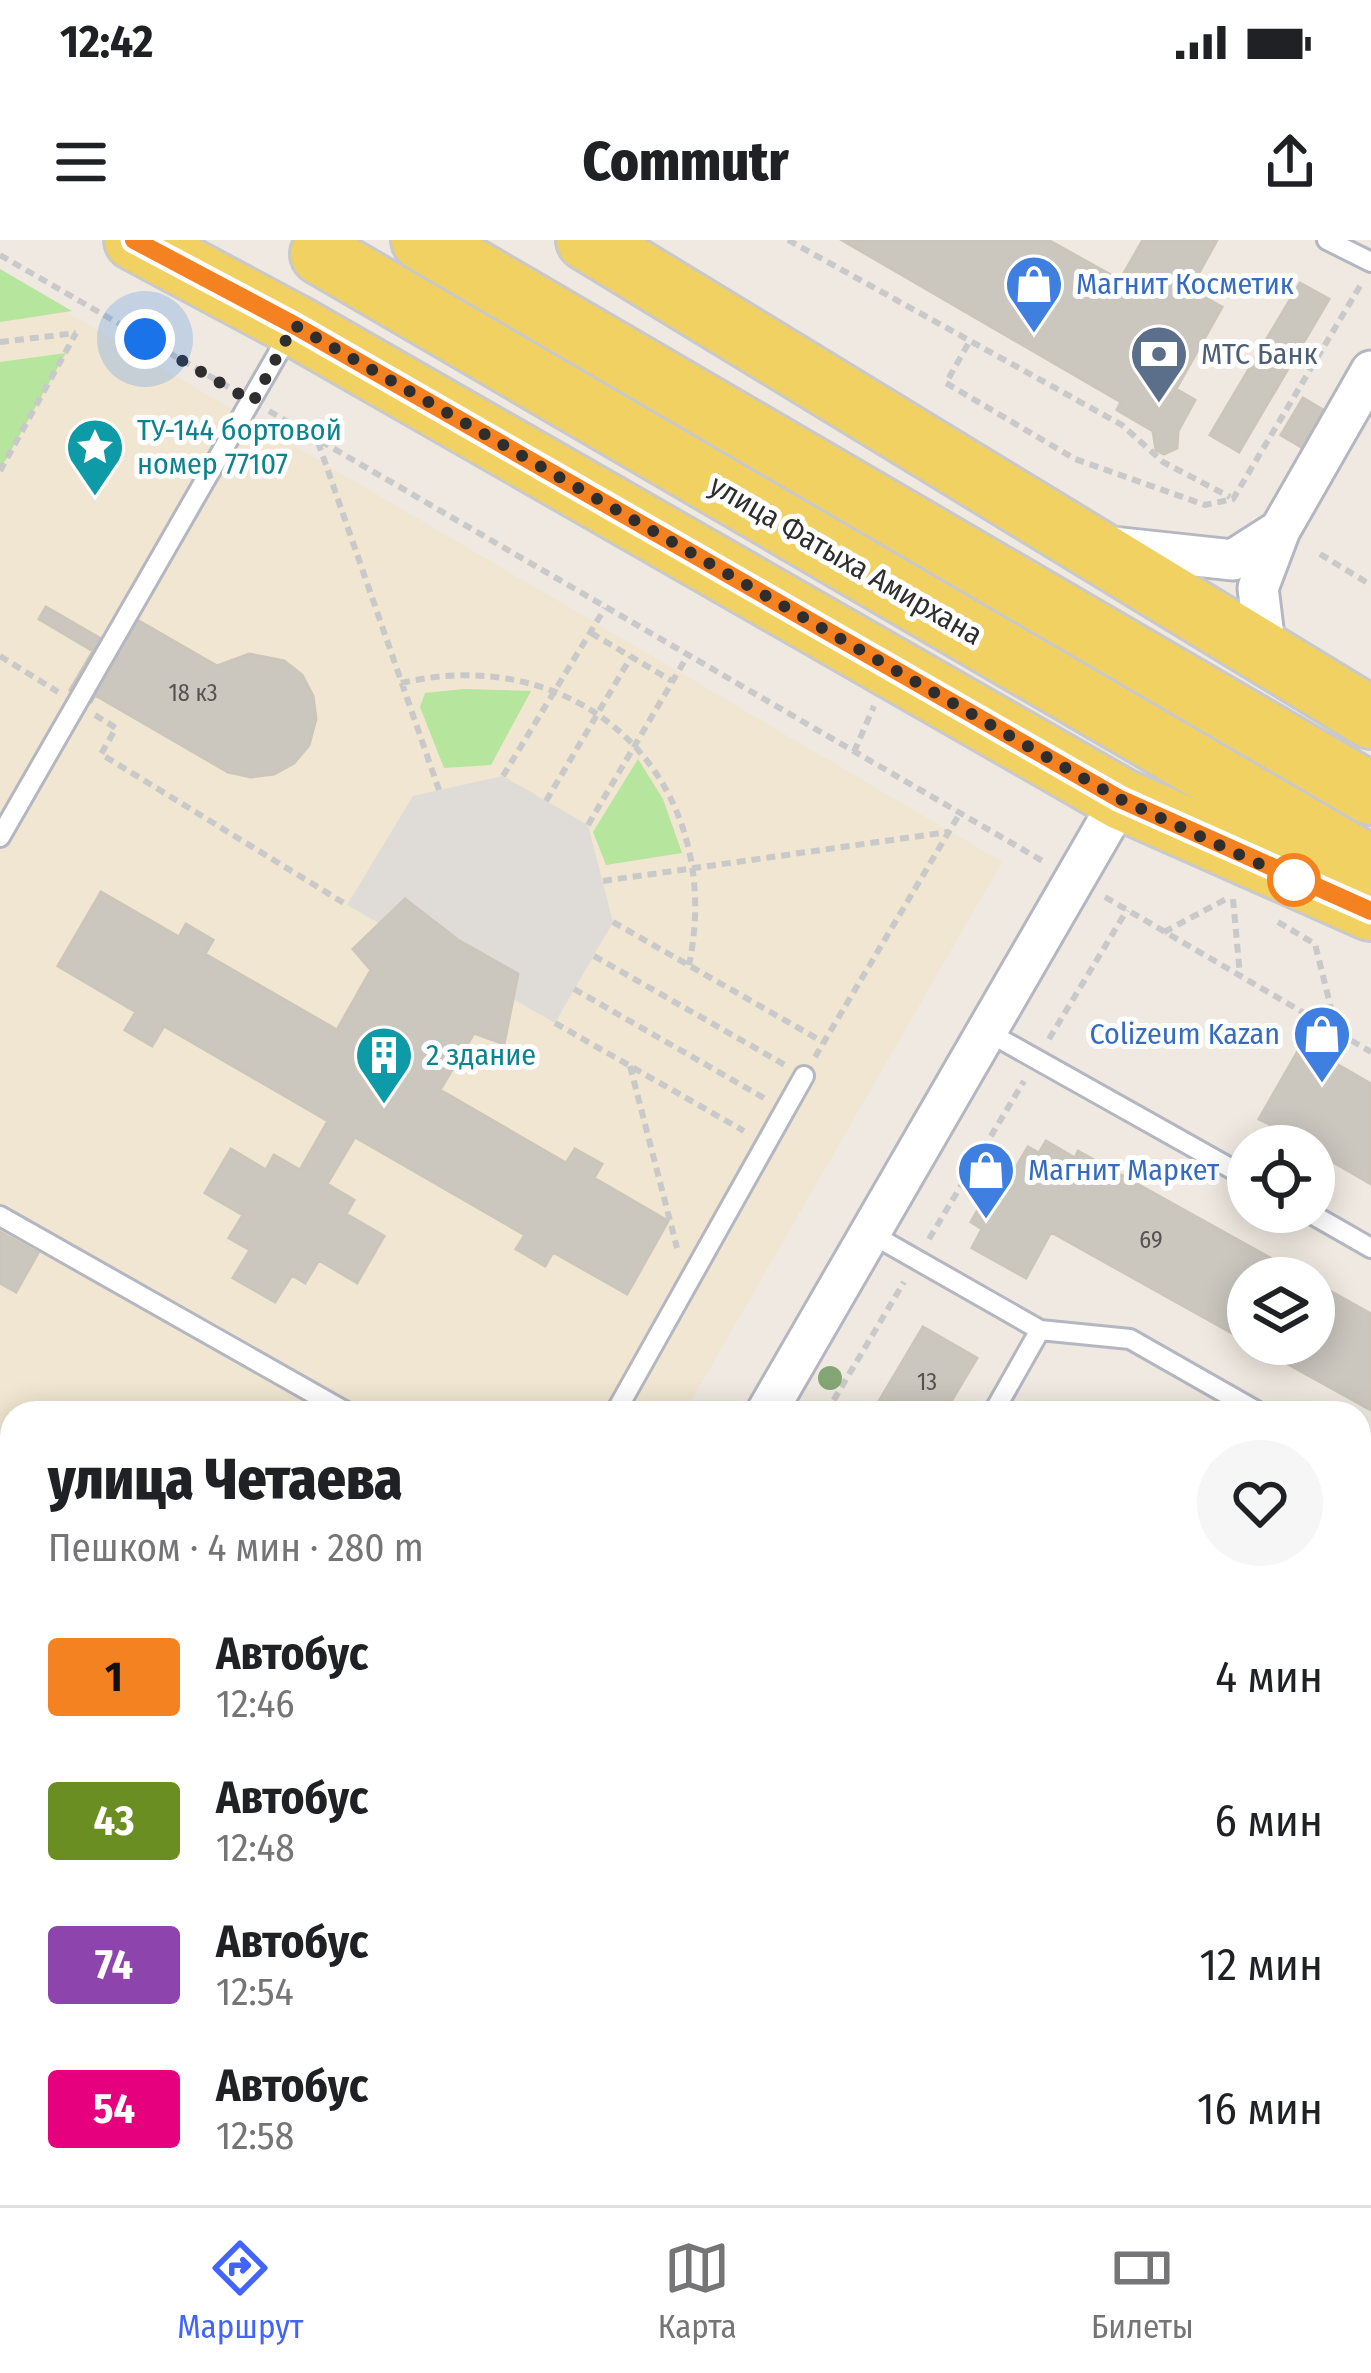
<!DOCTYPE html>
<html lang="ru">
<head>
<meta charset="utf-8">
<style>
  :root { --surface:#fff; --page:#f6f6f6; --text:#202124; --muted:#757577; --line:#e0e0e0; --accent:#4264fb }
  body { margin:0; font-family:"Fira Sans Condensed",sans-serif; background:var(--page); color:var(--text); height:100vh; display:flex; flex-direction:column; font-size:45px; white-space:nowrap }
  * { box-sizing:border-box; margin:0 }
  p { font-size:39px; color:var(--muted) }
  .icon { flex:none; width:66px; height:66px; fill:none; stroke:currentColor; stroke-width:2; stroke-linecap:round; stroke-linejoin:round }
  .map { position:relative; flex:1; overflow:hidden }
  .panel { position:absolute; left:0px; top:1161px; width:1371px; height:804px; display:flex; flex-direction:column; background:var(--surface); border-radius:36px 36px 0 0; box-shadow:0 6px 30px #0003 }
  .panel>* { flex:none }
  .badge { padding:0 24px; border-radius:9px; font-size:42px; line-height:78px }
  .tools { position:absolute; left:1227px; top:885px; display:grid; gap:24px }
  .tools a { display:grid; place-items:center; width:108px; height:108px; border-radius:50%; background:var(--surface); box-shadow:0 6px 30px #0003; font-size:60px }
  .you { position:absolute; width:60px; height:60px; margin:-30px; border:9px solid #fff; border-radius:50%; background:#1a73e8; box-shadow:0 0 0 18px #1a73e833 }
  .map>.badge { position:absolute; translate:-50% -50%; box-shadow:0 0 0 6px #fff }
  .round { display:grid; place-items:center; flex:none; width:126px; height:126px; border-radius:63px; background:var(--page) }
  .overview { display:flex; align-items:center; justify-content:space-between; height:204px; padding:0 48px }
  h1 { font-size:57px; font-weight:800; line-height:90px }
  ul { padding:0; list-style:none }
  li { display:flex; align-items:center; gap:36px; height:144px; padding:0 48px }
  li div { flex:1 }
  li b { display:block; font-size:45px }
  li em { font-style:normal }
  li .badge { min-width:132px; font-weight:700; text-align:center }
  .status { display:flex; justify-content:space-between; align-items:center; height:84px; padding:0 60px; background:var(--surface); direction:ltr }
  .status svg { height:33px; fill:currentColor }
  header { display:flex; justify-content:space-between; align-items:center; height:156px; padding:0 48px; background:var(--surface); font-size:54px; font-weight:800 }
  .tabs { display:flex; justify-content:space-around; align-items:center; height:168px; border-top:3px solid var(--line); background:var(--surface); font-size:33px; color:var(--muted) }
  .tabs a { display:grid; justify-items:center; gap:6px }
  .tabs .active { color:var(--accent) }
  .map>svg:first-child { display:block }
  .education { fill:#f0e6d1 }
  .green { fill:#b6e59e }
  .plaza { fill:#dfdcd8 }
  .building { fill:#cbc7bf; stroke:#cbc5ba; stroke-width:3 }
  .lines { fill:none; stroke-linecap:round; stroke-linejoin:round }
  .lane-casing { stroke:#b4b7c1; stroke-width:24 }
  .street-casing { stroke:#b4b7c1; stroke-width:45 }
  .primary-casing { stroke:#c9c9c9; stroke-width:66 }
  .path { stroke:#c9c9c9; stroke-width:6; stroke-dasharray:9 6; stroke-linecap:butt }
  .lane { stroke:#fff; stroke-width:18 }
  .street { stroke:#fff; stroke-width:39 }
  .primary { stroke:#f2d163; stroke-width:60 }
  .tree { fill:#84a574 }
  .line-casing { stroke:#fff; stroke-width:27 }
  .line { stroke:#f58220; stroke-width:18 }
  .walk { stroke:#2e2e2e; stroke-width:12; stroke-dasharray:0 21.6 }
  .stop-dot { fill:#fff; stroke:#f58220; stroke-width:6 }
  .labels { text-anchor:middle; stroke-width:10; stroke-linejoin:round; paint-order:stroke }
  .number-label { font-size:24px; fill:#555452 }
  .shop-label { font-size:30px; fill:#366cbe; stroke:#fff; text-anchor:start }
  .service-label { font-size:30px; fill:#4e5e75; stroke:#fff; text-anchor:start }
  .culture-label { font-size:30px; fill:#0d838f; stroke:#fff; text-anchor:start }
  .street-label { font-size:30px; fill:#2e2e2e; stroke:#fff }
</style>
</head>
<body>
<div class="status"><b>12:42</b><svg viewBox="0 0 49 12"><path d="M0 12V9h3v3zM5 12V6h3v6zM10 12V3h3v9zM15 12V0h3v12zM26 1h20v11H26zM47 4h2v5h-2z"/></svg></div>
<header><svg class="icon" aria-label="menu" viewBox="0 0 24 24"><path d="M4 6h16M4 12h16M4 18h16"/></svg>Commutr<svg class="icon" aria-label="share" viewBox="0 0 24 24"><path d="M12 15V3M7 8l5-5 5 5M5 13v7h14v-7"/></svg></header>
<div class="map">
<svg width="1371" height="1965" viewBox="0 0 1371 1965">
  <rect width="100%" height="100%" fill="#efe9e1"/>
  <path class="education" d="M0,33L1002,622L684,1173H12V1953H232L225,1965H0Z
    M1359,1409L1371,1416V1852L1359,1845Z"/>
  <path class="green" d="M0,29L72,71L0,82Z
    M66,113L0,230V122Z
    M464,449L531,451L491,525L444,528L420,467L425,453Z
    M638,519L663,559L682,613L606,625L593,592Z"/>
  <path class="plaza" d="M503,536L588,585L613,682L555,783L347,665L413,556Z"/>
  <path class="building" d="M842,0H1048L1120,40L1143,0H1217L1190,49L1222,67L1176,149L1195,160L1178,191L1177,208L1164,214L1156,210L1153,191L1117,170L1121,162Z
    M1300,43L1329,59L1239,212L1210,195Z
    M1303,158L1328,173L1306,210L1281,195Z
    M46,367L115,407L132,377L217,426L249,414L284,421L302,435L313,456L316,479L309,505L294,523L274,534L251,537L228,532L95,455L91,462L70,450L93,411L39,379Z
    M101,652L179,697L186,684L213,700L205,714L337,790L371,730L353,709L405,659L458,700L518,734L504,804L474,793L440,850L566,923L575,909L602,924L594,938L668,981L627,1054L553,1012L545,1026L516,1009L525,995L355,897L327,944L354,960L346,974L384,996L357,1043L319,1020L305,1043L292,1035L275,1062L233,1038L250,1010L229,998L243,975L205,953L231,909L266,930L274,915L300,930L328,881L164,786L152,806L125,790L136,772L58,726Z
    M1302,804L1371,844V944L1314,911V906L1259,879Z
    M1046,901L1075,918L1078,911L1306,1038H1248V1102L1051,992L1026,1038L972,1008L982,989L971,982L1004,923L1015,929L1028,907L1039,913Z
    M0,992L38,1013L16,1052L0,1043Z
    M1314,1042L1371,1074V1170L1252,1104H1314Z
    M923,1087L977,1118L944,1173H872Z
    M12,1746V1816L0,1809V1767Z
    M1359,1946L1371,1953V1965H1214L1221,1953H1359Z
    M538,1953H678L699,1965H559Z
    M1009,1953H1083L1076,1965H1002Z"/>
  <g class="lines">
    <defs>
      <path id="lane" d="M1327,0L1371,22
        M0,597L292,89
        M986,791L1248,938
        M1308,972L1371,1008
        M0,976L348,1173
        M868,992L1040,1090L1130,1099L1260,1173
        M615,1173L804,836
        M993,1173L1040,1090
        M1359,1229L1371,1236
        M1359,1586L1371,1593
        M1359,1630L1371,1608
        M0,1848L12,1855
        M181,1953L202,1965
        M455,1953L476,1965
        M759,1953L781,1965
        M971,1965L978,1953
        M1144,1965L1151,1953"/>
      <path id="street" d="M1103,306L1233,320L1280,290
        M1266,413L1258,348L1280,290L1371,131
        M766,1173L1121,559
        M314,1965L321,1953"/>
      <path id="primary" d="M135,0L294,85L1121,559L1371,670
        M422,0L1371,554
        M587,0L1371,478
        M321,14L1371,627"/>
    </defs>
    <use href="#lane" class="lane-casing"/>
    <use href="#street" class="street-casing"/>
    <use href="#primary" class="primary-casing"/>
    <path class="path" d="M788,0L1122,185L1163,222L1230,257
      M0,15L232,149
      M0,102L76,93
      M968,104L946,143L1075,219L1205,265L1233,259L1363,41
      M269,171L1046,623
      M318,202L439,550
      M0,231L76,93
      M1320,314L1371,345
      M591,393L672,441
      M0,416L58,452
      M401,443C585,400 727,543 689,725
      M95,475L116,488L101,514L347,665
      M854,512L874,466
      M503,536L605,368
      M546,561L631,417
      M588,585L688,415
      M603,641L948,592
      M1105,657L1371,812
      M1233,659L1240,736
      M613,682L823,802
      M1278,682L1315,704L1337,792
      M1164,692L1230,657
      M594,716L785,825
      M574,749L764,858
      M555,783L744,891
      M1049,799L1127,670
      M815,817L960,573
      M630,826L677,1008
      M929,999L1024,841
      M826,1173L904,1042
      M1359,1445L1371,1451
      M1359,1862L1371,1868
      M363,1965L369,1953"/>
    <use href="#lane" class="lane"/>
    <use href="#street" class="street"/>
    <use href="#primary" class="primary"/>
  </g>
  <circle class="tree" cx="830" cy="1138" r="12"/>
  <g class="lines">
    <defs>
      <path id="line" d="M134,0L294,85L1120,559L1371,671"/>
    </defs>
    <use href="#line" class="line-casing"/>
    <use href="#line" class="line"/>
    <path class="walk" d="M145,99L253,162L294,85L1120,559L1294,640"/>
  </g>
  <defs>
    <symbol id="shop-pin" viewBox="-11 -11 22 30"><path d="M0 17L-7.5 6A9.5 9.5 0 1 1 7.5 6Z" fill="#3f7fe0" stroke="#fff"/><path d="M-5-2.5h2.3a2.7 3.5 0 0 1 5.4 0H5L5.5 6h-11ZM-1.5-2.5h3a1.5 2.3 0 0 0-3 0Z" fill="#fff"/></symbol>
    <symbol id="bank-pin" viewBox="-11 -11 22 30"><path d="M0 17L-7.5 6A9.5 9.5 0 1 1 7.5 6Z" fill="#5c6f8a" stroke="#fff"/><path d="M-6-4H6V4H-6ZM0-2.3a2.3 2.3 0 1 0 0 4.6a2.3 2.3 0 1 0 0-4.6Z" fill="#fff"/></symbol>
    <symbol id="sight-pin" viewBox="-11 -11 22 30"><path d="M0 17L-7.5 6A9.5 9.5 0 1 1 7.5 6Z" fill="#0f9aa8" stroke="#fff"/><path d="M0-6L1.8-2.2L6-1.7L2.9 1.2L3.7 5.4L0 3.3L-3.7 5.4L-2.9 1.2L-6-1.7L-1.8-2.2Z" fill="#fff"/></symbol>
    <symbol id="building-pin" viewBox="-11 -11 22 30"><path d="M0 17L-7.5 6A9.5 9.5 0 1 1 7.5 6Z" fill="#0f9aa8" stroke="#fff"/><path d="M-4-6H4V6H1V3H-1V6H-4ZM-2.5-4.3h1.7v1.8h-1.7ZM.8-4.3h1.7v1.8H.8ZM-2.5-1h1.7V.8h-1.7ZM.8-1h1.7V.8H.8Z" fill="#fff"/></symbol>
  </defs>
  <g fill-rule="evenodd">
    <use href="#shop-pin" x="1001" y="11" width="66" height="90"/>
    <use href="#bank-pin" x="1126" y="81" width="66" height="90"/>
    <use href="#sight-pin" x="62" y="174" width="66" height="90"/>
    <use href="#shop-pin" x="1289" y="761" width="66" height="90"/>
    <use href="#building-pin" x="351" y="782" width="66" height="90"/>
    <use href="#shop-pin" x="953" y="897" width="66" height="90"/>
  </g>
  <circle class="stop-dot" cx="1294" cy="640" r="24"/>
  <g class="labels">
    <g class="number-label">
      <text x="193" y="461">18 к3</text>
      <text x="1151" y="1008">69</text>
      <text x="927" y="1150">13</text>
    </g>
    <g class="shop-label">
      <text x="1076" y="54">Магнит Косметик</text>
      <text x="1280" y="804" text-anchor="end">Colizeum Kazan</text>
      <text x="1028" y="940">Магнит Маркет</text>
    </g>
    <g class="service-label">
      <text x="1201" y="124">МТС Банк</text>
    </g>
    <g class="culture-label">
      <text x="137" y="200">ТУ-144 бортовой<tspan x="137" dy="34">номер 77107</tspan></text>
      <text x="426" y="825">2 здание</text>
    </g>
    <g class="street-label">
      <text transform="translate(846 320) rotate(30)" y="10">улица Фатыха Амирхана</text>
    </g>
  </g>
</svg>
<div class="tools">
<a><svg class="icon" aria-label="locate" viewBox="0 0 24 24"><circle cx="12" cy="12" r="6"/><path d="M12 2v4M12 18v4M2 12h4M18 12h4"/></svg></a>
<a><svg class="icon" aria-label="layers" viewBox="0 0 24 24"><path d="M12 4l9 5-9 5-9-5zM3 14l9 5 9-5"/></svg></a>
</div>
<div class="you" style="left:145px;top:99px"></div>
<section class="panel">
<div class="overview"><div><h1>улица Четаева</h1><p>Пешком · 4 мин · 280 m</p></div><a class="round"><svg class="icon" aria-label="heart" viewBox="0 0 24 24"><path d="M12 20l-8-8c-3-5 5-10 8-4 3-6 11-1 8 4z"/></svg></a></div>
<ul>
<li><span class="badge" style="background:#f58220;color:#111">1</span><div><b>Автобус</b><p>12:46</p></div><em>4 мин</em></li>
<li><span class="badge" style="background:#6b8e23;color:#fff">43</span><div><b>Автобус</b><p>12:48</p></div><em>6 мин</em></li>
<li><span class="badge" style="background:#8e44ad;color:#fff">74</span><div><b>Автобус</b><p>12:54</p></div><em>12 мин</em></li>
<li><span class="badge" style="background:#e6007e;color:#fff">54</span><div><b>Автобус</b><p>12:58</p></div><em>16 мин</em></li>
</ul>
</section>
</div>
<nav class="tabs">
<a class="active"><svg class="icon" aria-label="directions" viewBox="0 0 24 24"><path d="M12 3l9 9-9 9-9-9zM9 14v-3h6M13 9l2 2-2 2"/></svg>Маршрут</a>
<a><svg class="icon" aria-label="map" viewBox="0 0 24 24"><path d="M3 6l6-2 6 2 6-2v14l-6 2-6-2-6 2zM9 4v14M15 6v14"/></svg>Карта</a>
<a><svg class="icon" aria-label="tickets" viewBox="0 0 24 24"><path d="M3 7h18v10H3zM15 7v10"/></svg>Билеты</a>
</nav>
</body>
</html>
